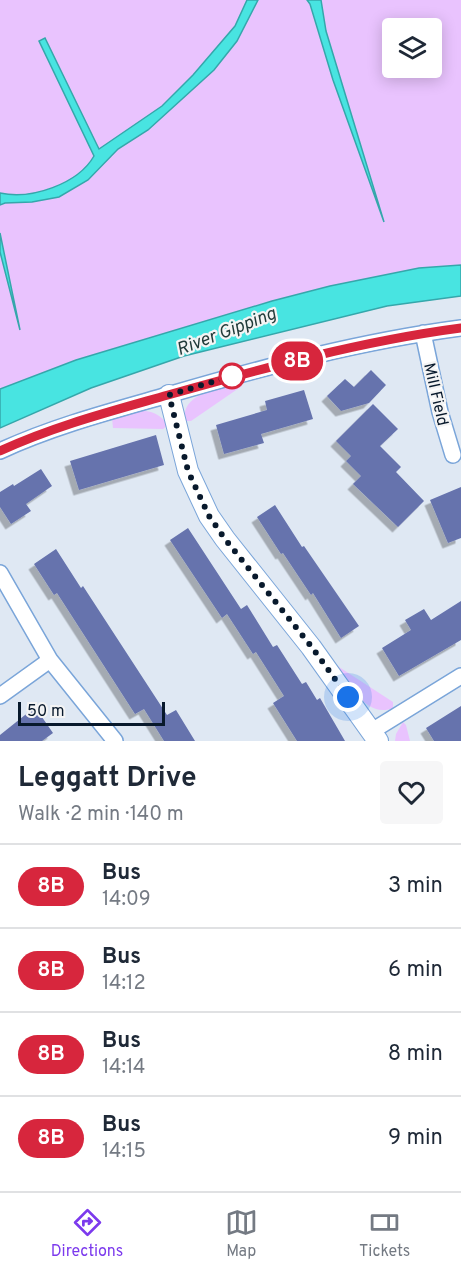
<!DOCTYPE html>
<html lang="en">
<head>
<meta charset="utf-8">
<style>
  :root { --surface:#fff; --page:#f6f6f7; --text:#1f2937; --muted:#747a83; --line:#e0e1e3; --accent:#7c3aed }
  body { margin:0; font-family:Overpass,sans-serif; background:var(--page); color:var(--text); height:100vh; display:flex; flex-direction:column; font-size:22px; white-space:nowrap }
  * { box-sizing:border-box; margin:0 }
  p { font-size:20px; color:var(--muted) }
  .icon { flex:none; width:33px; height:33px; fill:none; stroke:currentColor; stroke-width:2; stroke-linecap:round; stroke-linejoin:round }
  .map { position:relative; height:741px; overflow:hidden }
  .side { display:flex; flex-direction:column; background:var(--surface); flex:1 }
  .side>* { flex:none }
  .badge { padding:0 12px; border-radius:20px; font-size:21px; line-height:39px }
  .controls { position:absolute; left:382px; top:18px; display:grid; gap:12px }
  .controls a { display:grid; place-items:center; width:60px; height:60px; border-radius:6px; background:var(--surface); box-shadow:0 3px 15px #0003; font-size:30px }
  .scale { position:absolute; left:18px; bottom:15px; width:147px; box-sizing:border-box; padding-left:6px; border:3px solid #08192c; border-top:0; font-size:16px; line-height:21px; white-space:nowrap; color:#08192c; -webkit-text-stroke:4px #f4f4f4; paint-order:stroke }
  .you { position:absolute; width:30px; height:30px; margin:-15px; border:4px solid #fff; border-radius:50%; background:#1a73e8; box-shadow:0 0 0 9px #1a73e833 }
  .map>.badge { position:absolute; translate:-50% -50%; box-shadow:0 0 0 3px #fff }
  .round { display:grid; place-items:center; flex:none; width:63px; height:63px; border-radius:6px; background:var(--page) }
  .head { display:flex; align-items:center; justify-content:space-between; height:102px; padding:0 18px }
  h1 { font-size:28px; font-weight:700; line-height:45px }
  ul { padding:0; list-style:none }
  li { display:flex; align-items:center; gap:18px; height:84px; padding:0 18px; border-top:2px solid var(--line) }
  li div { flex:1 }
  li b { display:block; font-size:22px }
  li em { font-style:normal }
  li .badge { min-width:66px; font-weight:700; text-align:center }
  .menu { display:flex; justify-content:space-around; align-items:center; height:84px; border-top:2px solid var(--line); background:var(--surface); font-size:16px; color:var(--muted) }
  .menu a { display:grid; justify-items:center; gap:3px }
  .menu .selected { color:var(--accent) }
  .map>svg:first-child { display:block }
  .green { fill:#e9c3fe; fill-rule:evenodd }
  .water { fill:#48e4e1; stroke:#35a7ab; stroke-width:1.5 }
  .building { fill:#6673ad; filter:url(#shadow) }
  .lines { fill:none; stroke-linecap:round; stroke-linejoin:round }
  .minor-casing { stroke:#7aa5d9; stroke-width:18 }
  .tertiary-casing { stroke:#7aa5d9; stroke-width:22 }
  .minor { stroke:#fff; stroke-width:15 }
  .tertiary { stroke:#fff; stroke-width:20 }
  .line-casing { stroke:#fff; stroke-width:14 }
  .line { stroke:#d7263d; stroke-width:9 }
  .walk { stroke:#08192c; stroke-width:6; stroke-dasharray:0 10.8 }
  .stop-dot { fill:#fff; stroke:#d7263d; stroke-width:3 }
  .labels { text-anchor:middle; stroke-width:4.5; stroke-linejoin:round; paint-order:stroke }
  .street-label { font-size:16px; fill:#08192c; stroke:#f4f4f4 }
  .water-label { font-size:18px; font-style:italic; fill:#223b3a; stroke:#f4f4f4 }
</style>
</head>
<body>
<div class="map">
<svg width="461" height="741" viewBox="0 0 461 741">
  <defs>
    <filter id="shadow"><feDropShadow dx="-5.5" dy="5.5" stdDeviation="0" flood-color="#0004"/></filter>
  </defs>
  <rect width="100%" height="100%" fill="#dfe8f3"/>
  <path class="green" d="M0,0H461V288L311,309L0,412ZM393,28H432V68H393Z
    M239,383L242,386L191,421H185C180,393 221,388 239,383Z
    M137,411C150,410 160,414 168,425L163,429L113,428L112,418Z
    M336,665L393,702V708C366,719 349,683 336,665Z
    M403,722L406,725L410,741H395L396,734Z"/>
  <path class="water" d="M247,0H258L237,41L214,70L148,130L118,149L88,180L59,197L32,202L5,203L0,205V193C31,200 78,184 94,156L39,41L45,38L99,149L162,106L193,75L235,26Z
    M307,0H321L326,31L384,222L333,80L310,4Z
    M0,233L20,330L0,252Z
    M461,265V296L387,306L184,356L91,388L0,428V389L76,360L272,301L330,286L419,268Z"/>
  <path class="building" d="M371,370L386,385L369,403L341,411L327,396L345,379L354,387Z
    M304,390L313,419L261,434L264,443L224,454L216,425L267,410L265,401Z
    M373,404L398,429L380,446L401,467L396,472L424,501L398,527L353,484L361,476L346,461L351,456L336,441Z
    M156,435L164,465L79,490L70,461Z
    M41,469L52,486L26,504L31,511L11,524L0,507V492L13,484L14,486Z
    M461,487V538L448,543L430,500Z
    M275,505L302,547L304,546L359,626L341,638L313,593L311,595L283,553L281,554L257,517Z
    M188,528L241,609L247,605L273,647L277,645L302,684L306,682L317,700L320,698L345,741H297L273,703L284,696L256,652L253,654L227,614L222,618L170,540Z
    M56,549L81,588L83,586L167,715L176,710L195,741H164L144,709L135,714L57,593L54,595L34,564Z
    M461,601V640L399,676L382,648L411,630L405,620L424,609L431,620Z
    M461,706V741H434L426,728Z
    M35,707L53,733L42,741H0V735Z"/>
  <g class="lines">
    <defs>
      <path id="minor" d="M423,333L440,412L453,455
        M0,451C54,426 112,411 168,395C264,367 362,341 461,328
        M0,573L50,660L115,741
        M0,696L50,660
        M372,731L461,676"/>
      <path id="tertiary" d="M169,395L188,471L209,516L225,539L311,647L378,741"/>
    </defs>
    <use href="#minor" class="minor-casing"/>
    <use href="#tertiary" class="tertiary-casing"/>
    <use href="#minor" class="minor"/>
    <use href="#tertiary" class="tertiary"/>
  </g>
  <g class="lines">
    <defs>
      <path id="line" d="M0,451C54,426 112,411 168,395C264,368 362,341 461,328"/>
    </defs>
    <use href="#line" class="line-casing"/>
    <use href="#line" class="line"/>
    <path class="walk" d="M232,376L169,395L188,471L209,516L225,539L311,646L348,697"/>
  </g>
  <circle class="stop-dot" cx="232" cy="376" r="12"/>
  <g class="labels">
    <g class="street-label">
      <text transform="translate(437 394) rotate(77)" y="6">Mill Field</text>
    </g>
    <g class="water-label">
      <text transform="translate(226 331) rotate(-21)" y="6">River Gipping</text>
    </g>
  </g>
</svg>
<div class="controls">
<a><svg class="icon" aria-label="layers" viewBox="0 0 24 24"><path d="M12 4l9 5-9 5-9-5zM3 14l9 5 9-5"/></svg></a>
</div>
<div class="scale">50 m</div>
<div class="you" style="left:348px;top:697px"></div>
<b class="badge" style="left:297px;top:361px;background:#d7263d;color:#fff">8B</b>
</div>
<section class="side">
<div class="head"><div><h1>Leggatt Drive</h1><p>Walk · 2 min · 140 m</p></div><a class="round"><svg class="icon" aria-label="heart" viewBox="0 0 24 24"><path d="M12 20l-8-8c-3-5 5-10 8-4 3-6 11-1 8 4z"/></svg></a></div>
<ul>
<li><span class="badge" style="background:#d7263d;color:#fff">8B</span><div><b>Bus</b><p>14:09</p></div><em>3 min</em></li>
<li><span class="badge" style="background:#d7263d;color:#fff">8B</span><div><b>Bus</b><p>14:12</p></div><em>6 min</em></li>
<li><span class="badge" style="background:#d7263d;color:#fff">8B</span><div><b>Bus</b><p>14:14</p></div><em>8 min</em></li>
<li><span class="badge" style="background:#d7263d;color:#fff">8B</span><div><b>Bus</b><p>14:15</p></div><em>9 min</em></li>
</ul>
</section>
<nav class="menu">
<a class="selected"><svg class="icon" aria-label="directions" viewBox="0 0 24 24"><path d="M12 3l9 9-9 9-9-9zM9 14v-3h6M13 9l2 2-2 2"/></svg>Directions</a>
<a><svg class="icon" aria-label="map" viewBox="0 0 24 24"><path d="M3 6l6-2 6 2 6-2v14l-6 2-6-2-6 2zM9 4v14M15 6v14"/></svg>Map</a>
<a><svg class="icon" aria-label="tickets" viewBox="0 0 24 24"><path d="M3 7h18v10H3zM15 7v10"/></svg>Tickets</a>
</nav>
</body>
</html>
